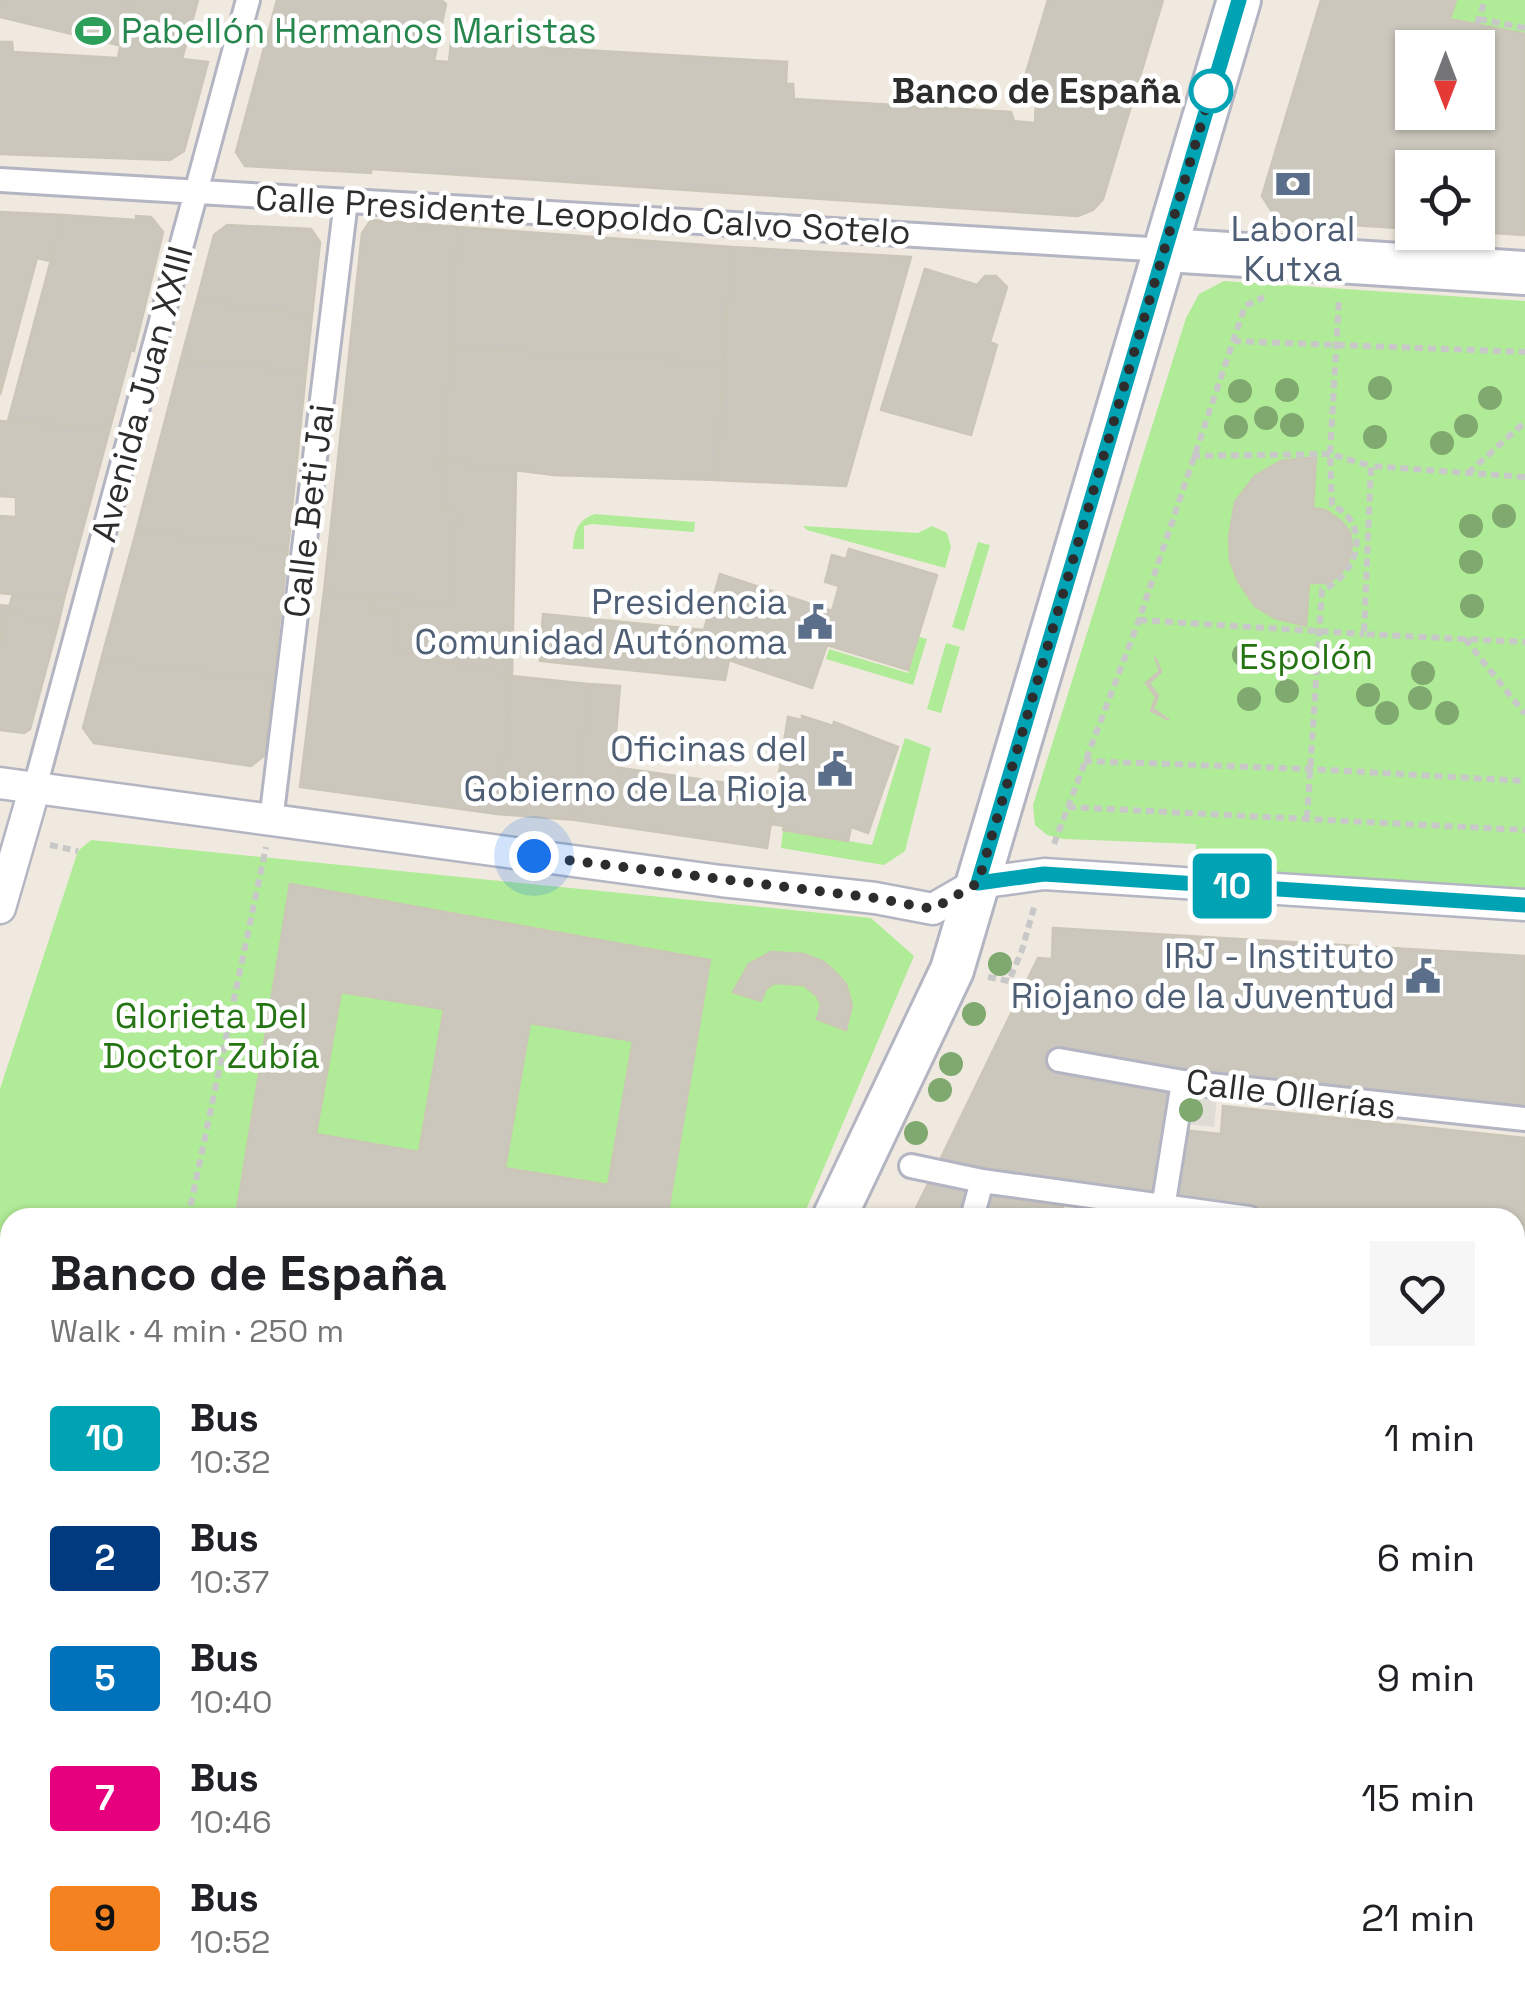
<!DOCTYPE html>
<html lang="en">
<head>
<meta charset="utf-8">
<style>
  :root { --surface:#fff; --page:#f6f6f6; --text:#202124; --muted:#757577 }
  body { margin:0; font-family:"Space Grotesk",sans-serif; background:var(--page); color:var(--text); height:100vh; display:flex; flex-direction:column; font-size:38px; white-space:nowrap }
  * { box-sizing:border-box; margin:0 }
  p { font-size:32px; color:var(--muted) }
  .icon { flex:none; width:55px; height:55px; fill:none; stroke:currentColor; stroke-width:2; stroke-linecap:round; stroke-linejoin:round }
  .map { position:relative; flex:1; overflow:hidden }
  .side { position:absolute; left:0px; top:1208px; width:1525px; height:792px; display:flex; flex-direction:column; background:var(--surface); border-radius:30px 30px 0 0; box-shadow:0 2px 8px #0004 }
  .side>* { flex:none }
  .badge { padding:0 20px; border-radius:8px; font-size:35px; line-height:65px }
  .needle { width:65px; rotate:180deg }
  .tools { position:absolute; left:1395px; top:30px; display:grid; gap:20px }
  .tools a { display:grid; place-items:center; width:100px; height:100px; border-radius:0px; background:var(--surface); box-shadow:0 2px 8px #0004; font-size:50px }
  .you { position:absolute; width:50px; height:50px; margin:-25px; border:8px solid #fff; border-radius:50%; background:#1a73e8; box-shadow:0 0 0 15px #1a73e833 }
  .map>.badge { position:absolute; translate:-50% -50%; box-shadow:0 0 0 5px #fff }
  .round { display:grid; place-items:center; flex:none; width:105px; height:105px; border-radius:0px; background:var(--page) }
  .head { display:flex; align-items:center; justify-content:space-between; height:170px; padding:0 50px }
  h1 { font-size:48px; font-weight:800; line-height:75px }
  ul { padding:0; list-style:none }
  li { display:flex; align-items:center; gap:30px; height:120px; padding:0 50px }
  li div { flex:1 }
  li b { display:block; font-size:38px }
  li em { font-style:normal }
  li .badge { min-width:110px; font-weight:700; text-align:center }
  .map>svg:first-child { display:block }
  .green { fill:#b0eb97 }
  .plaza { fill:#dfdcd6 }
  .building { fill:#cbc7bd; stroke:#ccc6b8; stroke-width:2.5; fill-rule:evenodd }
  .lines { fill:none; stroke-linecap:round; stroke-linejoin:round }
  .pedestrian-casing { stroke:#b3b5c2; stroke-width:28 }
  .minor-casing { stroke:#b3b5c2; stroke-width:35 }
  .secondary-casing { stroke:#b3b5c2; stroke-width:48 }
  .path { stroke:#c8c8c8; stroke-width:6; stroke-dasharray:8 5; stroke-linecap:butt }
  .pedestrian { stroke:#fff; stroke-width:22 }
  .minor { stroke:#fff; stroke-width:30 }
  .secondary { stroke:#fff; stroke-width:42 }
  .tree { fill:#80a96f }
  .line-casing { stroke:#fff; stroke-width:22 }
  .line { stroke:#00a3b4; stroke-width:15 }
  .walk { stroke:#2d2d2d; stroke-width:10; stroke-dasharray:0 18 }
  .stop-dot { fill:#fff; stroke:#00a3b4; stroke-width:5 }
  .labels { text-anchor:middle; stroke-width:9; stroke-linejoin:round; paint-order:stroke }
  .leisure-label { font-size:35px; fill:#27864d; stroke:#fff; text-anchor:start }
  .stop-label { font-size:35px; font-weight:bold; fill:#2d2d2d; stroke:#fff; text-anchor:end }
  .street-label { font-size:35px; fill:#2d2d2d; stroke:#fff }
  .service-label { font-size:35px; fill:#4e5e75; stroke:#fff; text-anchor:end }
  .park-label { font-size:35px; fill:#247413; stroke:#fff }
</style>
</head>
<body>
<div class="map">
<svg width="1525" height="1999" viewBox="0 0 1525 1999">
  <rect width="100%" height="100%" fill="#f0e9df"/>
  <path class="green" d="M1456,0H1525V34L1450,19Z
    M1224,281L1525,301V888L1195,868L1196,844L1063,839L1047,835L1035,825L1033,805L1186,318L1199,294Z
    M595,514L695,522L694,532L591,524L584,526V549H573C574,532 577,520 595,514Z
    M803,526L918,533L932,526L947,533L951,547L945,568L807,530Z
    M978,542L990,545L964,631L952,627Z
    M919,637L927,639L913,685L826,659L829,649L908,673Z
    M946,643L960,647L941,713L927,709Z
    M905,738L931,748L905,851L884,865L781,848L783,830L872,845Z
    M91,840L871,918L914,956L803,1217L10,1218V1324L0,1321V1089L78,851Z
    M488,1990H595L592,1999H485Z"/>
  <path class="plaza" d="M1183,1082L1218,1086L1214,1127L1176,1123Z
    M851,1990H925V1999H851Z"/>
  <path class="building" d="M0,0H129L122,46L0,17Z
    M129,0H198L182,59L208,62L184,151L170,160L0,154V42H12L13,52L118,58Z
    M277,0H441L446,4L434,61L449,62L451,42L787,62L786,84H793L794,99L1011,112L1014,121L1035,123L1036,100H1025L1020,93L1048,0H1163L1103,199L1093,210L1078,216L371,169V173L245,166L236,152Z
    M1321,0H1456L1450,19L1525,34V235L1477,232L1478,168H1412V229L1277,220L1262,196ZM1412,48H1478V112H1412Z
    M0,212L63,215L50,261L37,258L0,395Z
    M63,215L136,220V216L151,217L163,232L134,351L131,350L110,428L8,421Z
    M371,220L457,227L453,348L440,461L441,511H457L450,604L324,591L362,233Z
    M227,225L311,229L320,242L312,315L197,300L214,235Z
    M457,227L731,247L723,363L453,348Z
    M731,247L911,257L846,486L717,480Z
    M925,269L977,285L985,276H996L1007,287L990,342L997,345L971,435L881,410Z
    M197,300L312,315L306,372L181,359Z
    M453,348L723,363L717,480L554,475L440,461Z
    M181,359L306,372L288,547L136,532Z
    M0,421L110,428L64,599L0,593V516L16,517V497L0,496Z
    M1316,457L1313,508L1325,510L1341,521L1350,532L1352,546L1348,563L1340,574L1328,583H1309L1306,626L1275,618L1255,606L1238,581L1230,560L1229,538L1235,502L1255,476L1281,461Z
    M440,461L516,470L512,676L400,652L399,614H373V597L450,604L457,511H441Z
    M136,532L288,547L273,680L101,660Z
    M849,549L937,575L908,670L827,645L812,688L729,660L725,680L540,661L543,614L704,630L720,574L832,611L839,586L825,582L832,555L846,559Z
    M324,591L373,597V614H399L400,652L512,676L498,814L300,787Z
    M13,594L64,599L58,625L8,611Z
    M0,605L10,606L0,643Z
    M8,611L58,625L30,729L24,733L0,730V643Z
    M1155,657L1161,672L1149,683L1158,696L1153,709L1169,720L1151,711L1156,697L1146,683L1160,671Z
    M101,660L273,680L265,755L251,766L94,743L83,728Z
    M512,676L589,684L575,820L498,814Z
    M589,684L620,686L613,767L776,790L767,848L575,820Z
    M802,716L833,726L834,722L898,747L868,833L851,827L848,841L783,830L784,826L771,824L788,717L802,720Z
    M290,884L710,960L667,1218L236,1216ZM341,992L444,1009L419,1152L316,1134ZM530,1023L633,1041L608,1185L505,1168Z
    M1053,928L1525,956V1108L1199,1072L1116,1062L1055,1049L1048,1070L1093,1080L1094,1076L1173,1090L1156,1198L1069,1186L1071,1178L1052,1177V1182L939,1162L1038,958L1052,959Z
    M771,952L804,954L824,962L836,973L846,984L852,1005L846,1030L817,1019L821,1005L817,996L804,985L774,983L766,989L761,1001L733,992L749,964Z
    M1223,1106L1525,1138V1241L1515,1240V1218H1313L1174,1200L1183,1130L1221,1134Z
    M930,1180L968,1189L960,1218H911Z
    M989,1196L1063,1206V1209L1146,1218H983Z
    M1515,1264L1525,1265V1534L1515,1533Z
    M0,1426L10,1429V1628L0,1625Z
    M1515,1623H1525V1728L1515,1729Z
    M0,1660L10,1664V1838L0,1856Z
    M1515,1762H1525V1999H1190L1188,1990H1515Z
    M58,1990H192L187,1999H54Z
    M58,1990H232L244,1995L242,1999H54Z
    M595,1990H599L631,1999H592Z
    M713,1990H851V1999H711Z
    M925,1990H1025L1026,1998L925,1999Z
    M1025,1990H1157L1158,1999H1020L1026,1998Z"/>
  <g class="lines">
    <defs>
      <path id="pedestrian" d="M0,180L1166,250
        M35,787L248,0
        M271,821L346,201
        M1059,1060L1183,1082L1525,1119
        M911,1166L982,1181L1249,1218
        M1163,1208L1183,1082
        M972,1218L982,1181
        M1515,1248L1525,1249
        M1515,1746H1525
        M895,1990V1999
        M1176,1990L1177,1999"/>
      <path id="minor" d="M0,783L721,881L875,898L933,909L978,883L1044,874L1525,905
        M0,908L35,787
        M1515,1572H1525
        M0,1647L10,1651
        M0,1898L10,1902
        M249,1990L272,1999
        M627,1990L650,1998"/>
      <path id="secondary" d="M1166,250L1525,273
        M834,1218L952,970L1239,0
        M0,1355L10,1358
        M0,1967L10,1947"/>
    </defs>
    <use href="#pedestrian" class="pedestrian-casing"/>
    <use href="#minor" class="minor-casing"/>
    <use href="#secondary" class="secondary-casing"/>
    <path class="path" d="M1479,19L1525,28
      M1477,24L1485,0
      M1233,341L1525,352
      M1192,456L1330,454L1371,466
      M1468,473L1525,422
      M1525,477L1371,466L1364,634L1525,642
      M1139,620L1364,634
      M1465,639L1525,714
      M1084,761L1310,769L1525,781
      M1068,807L1525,830
      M1307,818L1322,590C1358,575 1373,524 1332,505L1330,454L1339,300
      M1054,844L1139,620L1245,306L1264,297
      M50,845L78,851
      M988,977L1009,981L1022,950L1035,904
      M188,1218L266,847"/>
    <use href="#pedestrian" class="pedestrian"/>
    <use href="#minor" class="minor"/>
    <use href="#secondary" class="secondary"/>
  </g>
  <g class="tree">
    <circle cx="1380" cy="388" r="12"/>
    <circle cx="1287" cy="390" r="12"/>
    <circle cx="1240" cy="391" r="12"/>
    <circle cx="1490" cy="398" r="12"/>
    <circle cx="1266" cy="418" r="12"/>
    <circle cx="1292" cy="425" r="12"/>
    <circle cx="1466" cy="426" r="12"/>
    <circle cx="1236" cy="427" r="12"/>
    <circle cx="1375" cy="437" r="12"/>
    <circle cx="1442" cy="443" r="12"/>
    <circle cx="1504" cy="516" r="12"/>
    <circle cx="1471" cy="526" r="12"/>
    <circle cx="1471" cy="562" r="12"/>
    <circle cx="1472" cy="606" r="12"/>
    <circle cx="1244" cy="655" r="12"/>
    <circle cx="1279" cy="659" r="12"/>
    <circle cx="1423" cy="673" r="12"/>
    <circle cx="1287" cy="691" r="12"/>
    <circle cx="1368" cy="695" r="12"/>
    <circle cx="1420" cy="698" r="12"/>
    <circle cx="1249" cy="699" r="12"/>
    <circle cx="1387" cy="713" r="12"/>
    <circle cx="1447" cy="713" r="12"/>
    <circle cx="1000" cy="964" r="12"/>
    <circle cx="974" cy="1014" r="12"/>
    <circle cx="951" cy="1064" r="12"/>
    <circle cx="940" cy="1090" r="12"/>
    <circle cx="1191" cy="1110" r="12"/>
    <circle cx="916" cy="1133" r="12"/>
  </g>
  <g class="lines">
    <defs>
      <path id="line" d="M1239,0L978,883L1044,874L1525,905"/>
    </defs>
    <use href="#line" class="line-casing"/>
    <use href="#line" class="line"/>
    <path class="walk" d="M534,856L875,898L933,909L978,883L1211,91"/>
  </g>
  <defs>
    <symbol id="stadium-bare" viewBox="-9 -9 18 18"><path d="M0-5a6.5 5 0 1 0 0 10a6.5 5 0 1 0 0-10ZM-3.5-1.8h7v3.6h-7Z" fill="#2e9e5b" stroke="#fff" stroke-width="2.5" paint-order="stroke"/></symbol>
    <symbol id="bank-bare" viewBox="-9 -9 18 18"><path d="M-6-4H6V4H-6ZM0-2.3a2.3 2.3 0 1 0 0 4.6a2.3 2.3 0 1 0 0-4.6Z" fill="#5c6f8a" stroke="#fff" stroke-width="2.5" paint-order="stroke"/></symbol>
    <symbol id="civic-bare" viewBox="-9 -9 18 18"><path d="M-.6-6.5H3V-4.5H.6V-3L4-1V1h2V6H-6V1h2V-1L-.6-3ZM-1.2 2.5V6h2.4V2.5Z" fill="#5c6f8a" stroke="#fff" stroke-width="2.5" paint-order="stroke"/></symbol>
  </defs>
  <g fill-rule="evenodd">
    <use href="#stadium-bare" x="68" y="6" width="50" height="50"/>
    <use href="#bank-bare" x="1268" y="159" width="50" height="50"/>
    <use href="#civic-bare" x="790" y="597" width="50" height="50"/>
    <use href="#civic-bare" x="810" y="744" width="50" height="50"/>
    <use href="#civic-bare" x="1398" y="951" width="50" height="50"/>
  </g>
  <circle class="stop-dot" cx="1211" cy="91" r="20"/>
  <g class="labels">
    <g class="leisure-label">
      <text x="121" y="43">Pabellón Hermanos Maristas</text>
    </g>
    <g class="stop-label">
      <text x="1181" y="103">Banco de España</text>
    </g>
    <g class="street-label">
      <text transform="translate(583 215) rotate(3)" y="12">Calle Presidente Leopoldo Calvo Sotelo</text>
      <text transform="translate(142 394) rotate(-75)" y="12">Avenida Juan XXIII</text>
      <text transform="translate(309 511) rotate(-83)" y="12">Calle Beti Jai</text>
      <text transform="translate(1291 1094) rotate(7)" y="12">Calle Ollerías</text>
    </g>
    <g class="service-label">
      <text x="1293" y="241" text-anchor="middle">Laboral<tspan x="1293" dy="40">Kutxa</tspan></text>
      <text x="787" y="614">Presidencia<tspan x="787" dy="40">Comunidad Autónoma</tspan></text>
      <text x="807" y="761">Oficinas del<tspan x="807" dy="40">Gobierno de La Rioja</tspan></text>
      <text x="1395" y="968">IRJ - Instituto<tspan x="1395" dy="40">Riojano de la Juventud</tspan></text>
    </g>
    <g class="park-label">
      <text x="1306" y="669">Espolón</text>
      <text x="211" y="1028">Glorieta Del<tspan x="211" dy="40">Doctor Zubía</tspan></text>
    </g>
  </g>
</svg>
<div class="tools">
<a><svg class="needle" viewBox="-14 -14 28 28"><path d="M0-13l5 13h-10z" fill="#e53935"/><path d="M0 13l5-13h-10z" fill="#757577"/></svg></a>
<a><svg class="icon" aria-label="locate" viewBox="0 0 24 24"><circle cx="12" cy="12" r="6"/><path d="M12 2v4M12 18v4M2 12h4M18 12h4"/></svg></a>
</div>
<div class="you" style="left:534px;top:856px"></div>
<b class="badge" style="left:1232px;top:886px;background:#00a3b4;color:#fff">10</b>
<section class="side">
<div class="head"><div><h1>Banco de España</h1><p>Walk · 4 min · 250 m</p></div><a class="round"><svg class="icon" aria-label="heart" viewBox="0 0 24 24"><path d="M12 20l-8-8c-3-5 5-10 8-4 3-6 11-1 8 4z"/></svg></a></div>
<ul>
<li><span class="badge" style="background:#00a3b4;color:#fff">10</span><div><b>Bus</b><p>10:32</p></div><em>1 min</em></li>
<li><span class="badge" style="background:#003b80;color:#fff">2</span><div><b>Bus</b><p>10:37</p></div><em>6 min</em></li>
<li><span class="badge" style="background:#0072bc;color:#fff">5</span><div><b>Bus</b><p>10:40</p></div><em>9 min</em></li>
<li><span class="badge" style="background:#e6007e;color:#fff">7</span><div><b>Bus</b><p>10:46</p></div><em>15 min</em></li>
<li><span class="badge" style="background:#f58220;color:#111">9</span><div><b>Bus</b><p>10:52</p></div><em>21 min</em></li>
</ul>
</section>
</div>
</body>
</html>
